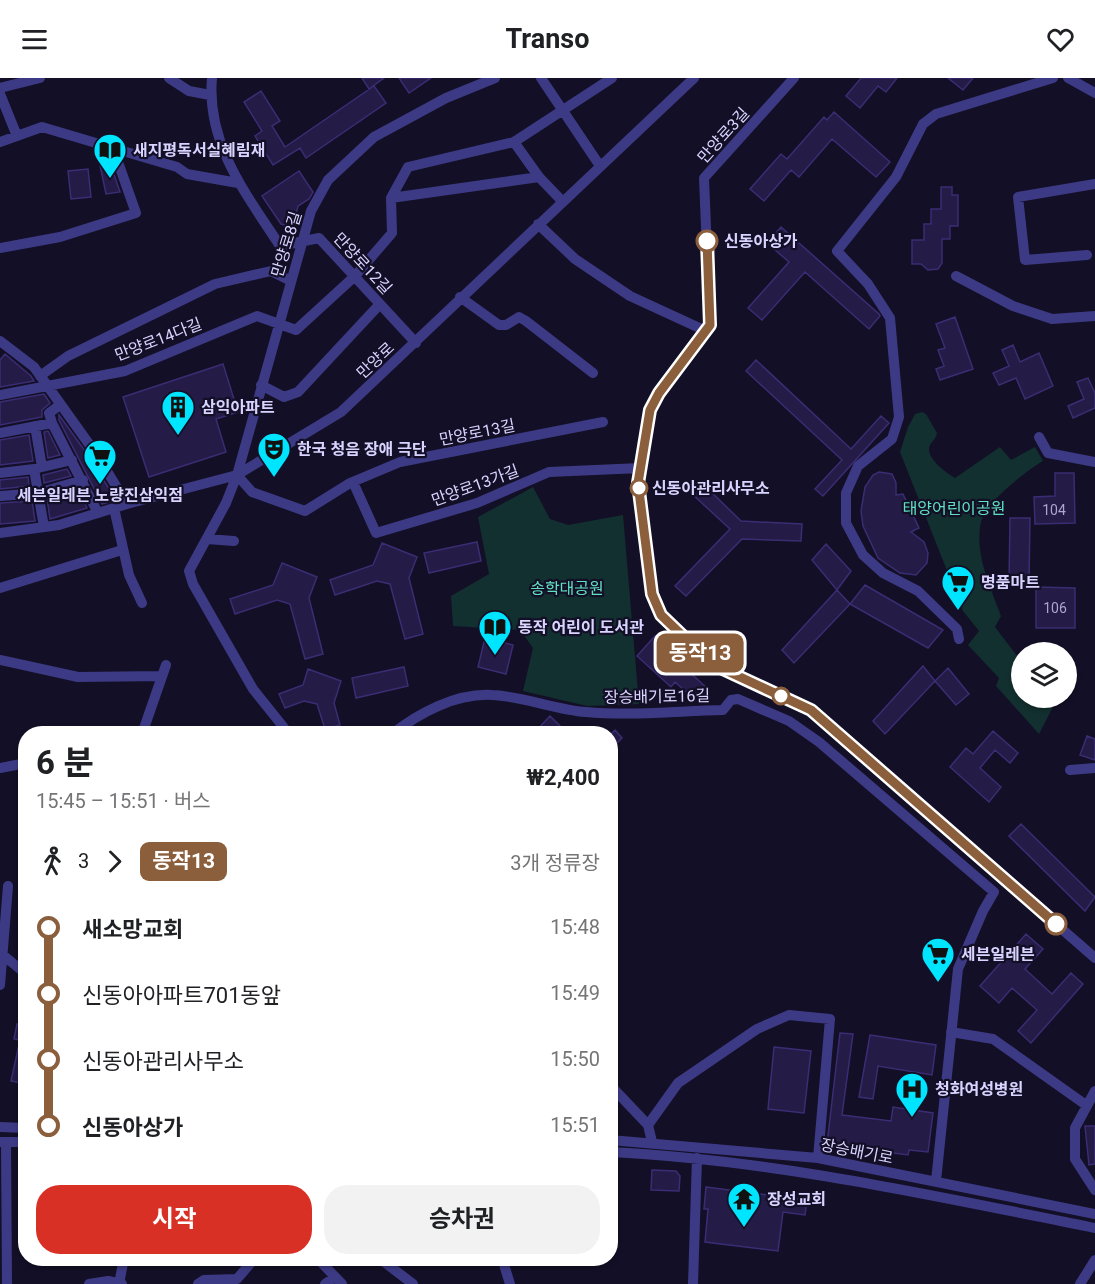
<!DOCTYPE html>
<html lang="ko">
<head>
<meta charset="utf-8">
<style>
  :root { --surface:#fff; --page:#f2f2f2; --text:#202124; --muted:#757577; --accent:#d93025 }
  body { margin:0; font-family:Roboto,"Noto Sans KR",sans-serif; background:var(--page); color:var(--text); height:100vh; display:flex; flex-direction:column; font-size:22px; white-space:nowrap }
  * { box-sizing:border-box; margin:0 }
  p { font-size:20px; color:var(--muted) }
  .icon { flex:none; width:33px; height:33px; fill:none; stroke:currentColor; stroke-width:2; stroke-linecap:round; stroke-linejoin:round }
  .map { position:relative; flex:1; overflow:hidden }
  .panel { position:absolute; left:18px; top:648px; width:600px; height:540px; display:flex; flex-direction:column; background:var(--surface); border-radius:24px; box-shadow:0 2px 4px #0004 }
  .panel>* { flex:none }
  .badge { padding:0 12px; border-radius:9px; font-size:21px; line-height:39px }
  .tools { position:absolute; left:1011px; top:564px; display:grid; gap:12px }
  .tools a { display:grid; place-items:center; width:66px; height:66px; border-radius:50%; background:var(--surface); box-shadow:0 2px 4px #0004; font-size:30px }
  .map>.badge { position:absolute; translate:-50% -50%; box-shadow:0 0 0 3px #fff }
  .legs { display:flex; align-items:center; gap:9px; height:66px; padding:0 18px; font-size:20px }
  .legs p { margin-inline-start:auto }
  .overview { display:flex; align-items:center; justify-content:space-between; height:102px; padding:0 18px }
  h1 { font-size:33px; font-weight:700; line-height:45px }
  .button { display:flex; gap:12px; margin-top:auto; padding:12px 18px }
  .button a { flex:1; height:69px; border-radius:24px; background:var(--accent); color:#fff; font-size:24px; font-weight:700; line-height:69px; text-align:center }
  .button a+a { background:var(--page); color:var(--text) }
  ul { padding:0 18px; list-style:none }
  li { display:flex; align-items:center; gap:21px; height:66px; font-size:22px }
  li i { display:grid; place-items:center; width:9px; height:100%; margin:0 8px; background:currentColor }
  li i::after { content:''; width:15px; height:15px; margin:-8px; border:4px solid; border-radius:50%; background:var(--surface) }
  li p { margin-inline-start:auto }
  li:first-child i { background:linear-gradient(#0000 50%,currentColor 0) }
  li:last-child i { background:linear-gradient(currentColor 50%,#0000 0) }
  header { display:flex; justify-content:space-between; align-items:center; height:78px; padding:0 18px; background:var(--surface); font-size:27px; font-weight:700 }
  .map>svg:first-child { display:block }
  .green { fill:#12302f }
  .building { fill:#241b47; stroke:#3b2d73; stroke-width:1.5 }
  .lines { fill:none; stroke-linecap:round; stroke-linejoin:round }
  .minor { stroke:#3d3a85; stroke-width:10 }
  .line-1-casing { stroke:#fff; stroke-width:14 }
  .line-1 { stroke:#8b5e3c; stroke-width:9 }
  .stop-1-dot { fill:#fff; stroke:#8b5e3c; stroke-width:3 }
  .labels { text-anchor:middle; stroke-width:4.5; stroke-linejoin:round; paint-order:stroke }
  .number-label { font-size:14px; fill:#aca6d1 }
  .street-label { font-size:16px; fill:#d9d4ff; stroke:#130f26 }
  .poi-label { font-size:16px; font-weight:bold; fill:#d9d4ff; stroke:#130f26; text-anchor:start }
  .stop-label { font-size:16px; font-weight:bold; fill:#d9d4ff; stroke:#130f26; text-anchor:start }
  .park-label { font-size:16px; fill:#5fe0c0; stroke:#130f26 }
</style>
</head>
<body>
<header><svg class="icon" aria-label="menu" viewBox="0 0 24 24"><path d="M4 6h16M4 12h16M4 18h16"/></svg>Transo<svg class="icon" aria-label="heart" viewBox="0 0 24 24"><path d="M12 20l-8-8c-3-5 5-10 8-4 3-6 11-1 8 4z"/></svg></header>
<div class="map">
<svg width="1095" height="1206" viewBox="0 0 1095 1206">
  <rect width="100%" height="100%" fill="#130f26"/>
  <path class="green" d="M922,334L926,336L937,355C936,361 933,362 930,367C924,379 946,395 955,400L1000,369L1011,382L1035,369L1043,383C1026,393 986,424 981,444C974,476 991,510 1001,538L995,549L1021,583L1022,620H1051L1055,625L1039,656L996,608L999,600L968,567L979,553L963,533L900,374L908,349L915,336Z
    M533,409L550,441L568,447L623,437L639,626L587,628L523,613L533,570L520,552L453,548L451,518L489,496L478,439Z"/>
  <path class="building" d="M362,0H384L369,11Z
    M399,0H431L409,15Z
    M861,0H897L886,14L878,8L860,30L846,18Z
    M948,0H973L963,12Z
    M374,8L386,25L306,80L300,70L273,87L255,58L262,53L244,24L261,13L280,43L272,48L285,69Z
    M834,34L890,84L876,99L832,61L799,99L791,92L764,123L750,111L781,76L787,81L824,39L827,42Z
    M97,73L107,76L120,114L106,116Z
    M88,91L91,119L71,121L68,93Z
    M299,93L313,114L309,121L298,128L294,145L288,148L281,146L262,118Z
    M941,109H952V117H958V148H950V161H942V185L938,191L928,192L921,186H912V162H924V146H931V131H941Z
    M781,149L879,236L880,238L869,251L805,194L762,242L748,230L789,184L767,165Z
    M955,239L973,291L940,302L936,291L944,288L938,272L945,270L936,246Z
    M1013,267L1020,284L1039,275L1053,308L1025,321L1016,300L999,307L993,295L1009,288L1002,272Z
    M5,276L31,298L34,303L0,309V282Z
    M756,282L851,371L881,338L889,345L823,418L815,411L842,382L746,293Z
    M223,286L238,334L216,341L226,374L149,399L123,319Z
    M1088,300L1095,315V330L1073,340L1068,328L1084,321L1077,304Z
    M44,316L50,325L42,332V339L0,347V324Z
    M59,337L90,380L116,422L102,426L59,342Z
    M48,353L60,377L48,380L44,354Z
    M29,357L33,383L0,387V362Z
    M67,391L71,398L44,405L43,397Z
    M879,394L892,396L896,405V417L903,416L919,450L911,454L924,464L928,475L927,485L916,497L900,495L878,480L863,448L861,433L865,409L873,397Z
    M1055,395H1074L1075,445L1035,446L1034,419L1055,418Z
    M28,399L29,408L0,411V402Z
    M701,404L741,443L802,446L801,463L742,461L686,518L675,508L730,451L691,415Z
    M78,411L87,430L50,441L47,420Z
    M32,423L35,443L0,446V425Z
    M1010,440H1030L1029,506H1009Z
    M477,464L481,483L429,495L424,475Z
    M382,465L417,479L409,500L423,556L405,561L390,506L377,503L335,517L330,502L373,487Z
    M826,466L851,493L837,512L850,526L794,585L782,572L837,512L812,482Z
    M282,485L317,499L309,520L323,576L305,581L290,526L277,522L235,536L230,521L273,507Z
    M865,507L943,552L928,570L850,526Z
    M1036,509L1075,510V550H1036Z
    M655,558L688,588L686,591L707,610L695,622L675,604L671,609L637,578Z
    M485,560L513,567L506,596L478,589Z
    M923,588L935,603L885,656L873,643Z
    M404,589L408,608L356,620L352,600Z
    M948,590L969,616L956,627L935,603Z
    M308,591L341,603L334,625L340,647L325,651L317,626L304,623L285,630L279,616L303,607Z
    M550,638L568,656H533Z
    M615,652L622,660L610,672V657Z
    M993,653L1018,675L1010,685L995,672L980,690L1001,709L989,724L950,689L966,670L973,676Z
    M1087,658L1095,661V682L1080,677Z
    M1021,746L1095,819L1085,833L1009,758Z
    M1026,856L1043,871L1025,891L1052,916L1071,895L1083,906L1031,965L1018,953L1037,932L1012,910L999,925L980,908Z
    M17,946L26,948V1006L11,1003L20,962L14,961Z
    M840,955L853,956L842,1037L891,1043L893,1029L933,1035L928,1074L909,1072L908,1077L827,1066Z
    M870,957L936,967L932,997L878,988L873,1021L859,1019Z
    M774,969L811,973L804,1035L768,1031Z
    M1085,1048H1095V1086L1089,1087Z
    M652,1092L676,1093L680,1098L679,1113L651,1112Z
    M706,1109L807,1122L805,1137L783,1134L778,1173L705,1164L708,1131H704Z"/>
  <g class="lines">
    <path class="minor" d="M169,0L189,13L210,17
      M212,0C206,66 247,117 280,168L319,160L416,265
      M541,0L600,88
      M794,0L704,100L710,247L659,315L650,332L638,405L652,516L661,537L712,586L811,632L1095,880
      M1068,0L1095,15
      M0,10L40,0
      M0,16L17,58
      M0,64L42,49L177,89L187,96L238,105
      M514,64L539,99
      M391,120L539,99L562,123
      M538,146L575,181L630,218L706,253
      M0,170L60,159L136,135L113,70
      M1087,177L1025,182L1018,119L1095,106
      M956,198L1013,228L1052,241L1095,238
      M460,219L499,247H506L519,239L526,243L593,295
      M0,263L34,289L99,380L127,426
      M40,298L68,278L215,206L271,193L291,203
      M261,307L284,319L298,314L380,226
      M0,317L125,293L257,238L296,252L355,198L392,155L391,120L408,89L514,64L612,0
      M60,327L49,335L52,345L98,435
      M35,348L42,389
      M0,355L52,345
      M1039,359L1048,375L1095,384
      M34,391L44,449
      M0,395L34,391L72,382
      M237,397L252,414L305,433L350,405L400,384L603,344
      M353,404L376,455L477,425L549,394L641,390
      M1,418L38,415L83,402
      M114,430L129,497L142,525
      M0,455L59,447L127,426L237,397L341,334L694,0
      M207,461L234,463
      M0,510L122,472
      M959,561L957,551L918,513L883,495L863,477L846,445V415L858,388L892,361L899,339L890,240L868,206L837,173L896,99L923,46L936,36L1053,0
      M0,582L78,599L162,598
      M142,656L166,587
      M289,656L253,611L193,506L189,493L226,425L237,397L311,133L328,102L374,59L446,20L495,0
      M392,656C419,635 456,615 492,617C523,618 555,632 586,634C631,638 678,633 723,632L731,622L738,621L789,643L819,664L994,814L983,833L958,891L936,1103
      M0,690L26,685
      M1070,692L1095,690
      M3,877L26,896
      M0,907L8,808
      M951,954L993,961L1086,1027
      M610,1007L648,1047L652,1064
      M1095,1013L1075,1050V1081L1095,1112
      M648,1047L678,1005L757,951L789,937L830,941L818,1080
      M0,1049L26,1050
      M610,1062L818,1080L1095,1136
      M0,1064H26
      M6,1064L7,1206
      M610,1074C774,1082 935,1118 1095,1150
      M317,1180L342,1206
      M379,1180L413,1206
      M502,1180L510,1206
      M89,1206L108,1203L122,1206
      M119,1206L124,1180
      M198,1206L204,1202L237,1201L255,1180
      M325,1206L335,1199
      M693,1206L697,1080
      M1080,1206L1095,1182"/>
  </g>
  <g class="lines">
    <defs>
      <path id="line-1" d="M707,163L710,247L659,315L650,332L638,405L652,516L661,537L712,586L811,632L1056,846"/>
    </defs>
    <use href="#line-1" class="line-1-casing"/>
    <use href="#line-1" class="line-1"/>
  </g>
  <defs>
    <symbol id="library-pin" viewBox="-11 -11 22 30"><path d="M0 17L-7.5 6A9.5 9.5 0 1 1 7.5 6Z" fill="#00e5ff" stroke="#130f26"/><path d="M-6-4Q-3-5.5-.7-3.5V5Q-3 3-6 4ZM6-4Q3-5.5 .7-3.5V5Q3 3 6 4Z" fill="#111"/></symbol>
    <symbol id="building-pin" viewBox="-11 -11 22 30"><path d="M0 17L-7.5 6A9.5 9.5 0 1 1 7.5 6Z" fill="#00e5ff" stroke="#130f26"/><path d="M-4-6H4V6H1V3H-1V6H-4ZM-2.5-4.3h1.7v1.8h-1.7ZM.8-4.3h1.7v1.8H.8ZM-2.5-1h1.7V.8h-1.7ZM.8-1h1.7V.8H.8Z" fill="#111"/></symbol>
    <symbol id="theatre-pin" viewBox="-11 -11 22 30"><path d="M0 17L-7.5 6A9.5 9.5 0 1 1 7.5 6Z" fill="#00e5ff" stroke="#130f26"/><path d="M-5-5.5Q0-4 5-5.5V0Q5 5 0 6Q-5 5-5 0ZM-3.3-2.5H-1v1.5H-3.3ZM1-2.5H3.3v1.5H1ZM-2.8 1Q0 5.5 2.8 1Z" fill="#111"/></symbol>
    <symbol id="supermarket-pin" viewBox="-11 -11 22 30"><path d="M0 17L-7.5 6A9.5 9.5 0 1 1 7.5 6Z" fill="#00e5ff" stroke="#130f26"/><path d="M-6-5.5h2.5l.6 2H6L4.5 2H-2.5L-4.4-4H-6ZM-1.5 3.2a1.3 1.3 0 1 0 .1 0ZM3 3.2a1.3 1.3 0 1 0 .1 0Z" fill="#111"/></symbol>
    <symbol id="hospital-pin" viewBox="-11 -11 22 30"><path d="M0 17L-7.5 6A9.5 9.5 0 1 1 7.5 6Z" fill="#00e5ff" stroke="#130f26"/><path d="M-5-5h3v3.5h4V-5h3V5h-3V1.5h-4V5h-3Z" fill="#111"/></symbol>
    <symbol id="temple-pin" viewBox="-11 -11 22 30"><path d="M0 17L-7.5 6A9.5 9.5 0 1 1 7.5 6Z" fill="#00e5ff" stroke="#130f26"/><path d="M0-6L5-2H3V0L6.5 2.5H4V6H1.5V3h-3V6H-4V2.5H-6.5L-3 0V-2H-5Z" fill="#111"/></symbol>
  </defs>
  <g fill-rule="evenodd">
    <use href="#library-pin" x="91" y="53" width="38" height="52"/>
    <use href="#building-pin" x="159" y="310" width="38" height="52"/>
    <use href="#theatre-pin" x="255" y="352" width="38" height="52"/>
    <use href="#supermarket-pin" x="81" y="359" width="38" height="52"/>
    <use href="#supermarket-pin" x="939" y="485" width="38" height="52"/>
    <use href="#library-pin" x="476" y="530" width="38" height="52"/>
    <use href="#supermarket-pin" x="919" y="857" width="38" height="52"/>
    <use href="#hospital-pin" x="893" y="992" width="38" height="52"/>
    <use href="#temple-pin" x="725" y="1102" width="38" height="52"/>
  </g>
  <g class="stop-1-dot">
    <circle cx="707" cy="163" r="10"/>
    <circle cx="639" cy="410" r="8"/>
    <circle cx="781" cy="618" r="8"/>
    <circle cx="1056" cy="846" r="10"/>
  </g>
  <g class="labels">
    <g class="number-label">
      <text x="1054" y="437">104</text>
      <text x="1055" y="535">106</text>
    </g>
    <g class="street-label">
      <text transform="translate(723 57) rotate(-48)" y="6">만양로3길</text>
      <text transform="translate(286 166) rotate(-73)" y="6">만양로8길</text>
      <text transform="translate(363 185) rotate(47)" y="6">만양로12길</text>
      <text transform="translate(158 261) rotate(-21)" y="6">만양로14다길</text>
      <text transform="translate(375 282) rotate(-43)" y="6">만양로</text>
      <text transform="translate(477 354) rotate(-11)" y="6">만양로13길</text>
      <text transform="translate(475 407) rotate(-20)" y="6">만양로13가길</text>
      <text transform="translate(657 618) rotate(-1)" y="6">장승배기로16길</text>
      <text transform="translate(857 1073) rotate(11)" y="6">장승배기로</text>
    </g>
    <g class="poi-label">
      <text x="133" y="78">새지평독서실혜림재</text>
      <text x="201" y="335">삼익아파트</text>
      <text x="297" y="377">한국 청음 장애 극단</text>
      <text x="100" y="423" text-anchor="middle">세븐일레븐 노량진삼익점</text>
      <text x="981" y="510">명품마트</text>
      <text x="518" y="555">동작 어린이 도서관</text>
      <text x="961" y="882">세븐일레븐</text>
      <text x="935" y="1017">청화여성병원</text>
      <text x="767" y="1127">장성교회</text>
    </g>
    <g class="stop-label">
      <text x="724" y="169">신동아상가</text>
      <text x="652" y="416">신동아관리사무소</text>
    </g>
    <g class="park-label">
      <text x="954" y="436">태양어린이공원</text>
      <text x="567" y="516">송학대공원</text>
    </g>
  </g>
</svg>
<div class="tools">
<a><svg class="icon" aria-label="layers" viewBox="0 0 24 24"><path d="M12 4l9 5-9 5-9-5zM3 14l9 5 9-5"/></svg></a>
</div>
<b class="badge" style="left:700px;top:575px;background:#8b5e3c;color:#fff">동작13</b>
<section class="panel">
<div class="overview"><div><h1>6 분</h1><p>15:45 – 15:51 · 버스</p></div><b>₩2,400</b></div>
<div class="legs"><svg class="icon" aria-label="walk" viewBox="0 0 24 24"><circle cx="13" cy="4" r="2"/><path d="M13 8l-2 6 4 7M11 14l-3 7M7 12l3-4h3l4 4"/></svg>3<svg class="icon" aria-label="forward" viewBox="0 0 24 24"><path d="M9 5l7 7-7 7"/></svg><b class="badge" style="background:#8b5e3c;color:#fff">동작13</b><p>3개 정류장</p></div>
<ul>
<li><i style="color:#8b5e3c"></i><b>새소망교회</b><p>15:48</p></li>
<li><i style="color:#8b5e3c"></i><span>신동아아파트701동앞</span><p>15:49</p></li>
<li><i style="color:#8b5e3c"></i><span>신동아관리사무소</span><p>15:50</p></li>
<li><i style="color:#8b5e3c"></i><b>신동아상가</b><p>15:51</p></li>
</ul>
<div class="button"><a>시작</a><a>승차권</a></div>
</section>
</div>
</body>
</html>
